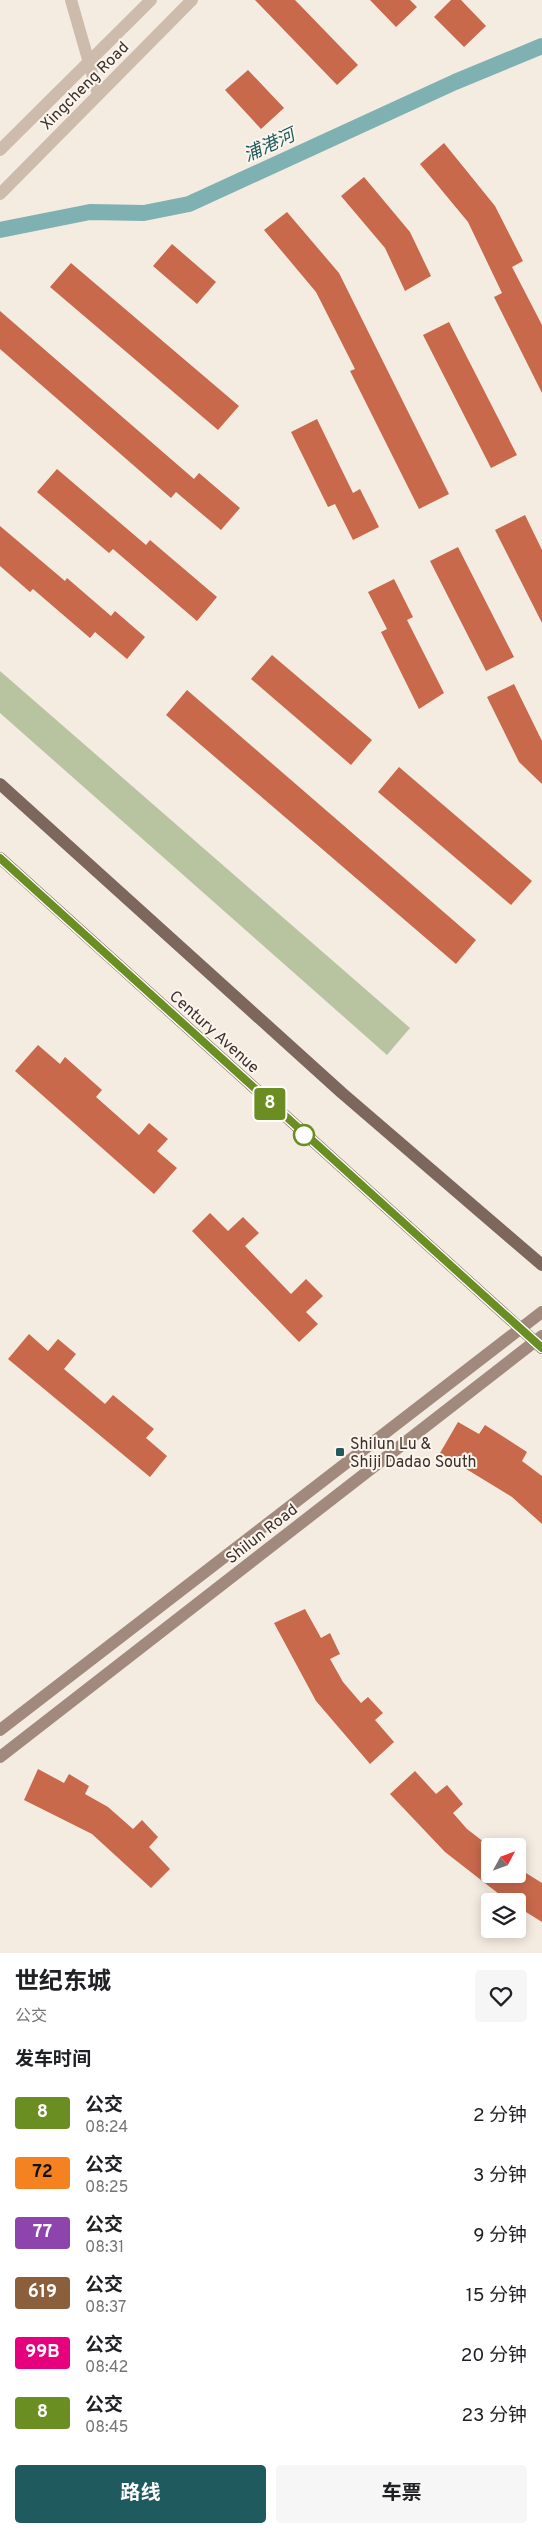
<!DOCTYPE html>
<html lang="zh">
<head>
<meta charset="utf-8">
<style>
  :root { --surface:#fff; --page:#f6f6f6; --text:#202124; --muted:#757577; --accent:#1f5a5e }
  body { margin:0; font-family:Overpass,"Noto Sans SC",sans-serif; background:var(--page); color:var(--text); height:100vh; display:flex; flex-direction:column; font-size:19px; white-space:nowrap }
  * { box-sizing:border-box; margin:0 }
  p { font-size:16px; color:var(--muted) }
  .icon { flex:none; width:28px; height:28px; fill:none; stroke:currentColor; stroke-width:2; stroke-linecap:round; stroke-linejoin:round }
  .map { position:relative; height:1953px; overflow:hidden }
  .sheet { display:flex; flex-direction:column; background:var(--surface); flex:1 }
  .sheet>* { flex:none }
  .badge { padding:0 10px; border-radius:4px; font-size:18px; line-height:32px }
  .needle { width:32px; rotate:49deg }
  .controls { position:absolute; left:481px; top:1838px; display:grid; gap:10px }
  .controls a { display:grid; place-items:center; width:45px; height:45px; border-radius:5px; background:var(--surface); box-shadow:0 2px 12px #0003; font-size:25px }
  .map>.badge { position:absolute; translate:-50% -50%; box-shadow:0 0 0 2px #fff }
  h2 { padding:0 15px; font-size:19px; line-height:45px }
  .round { display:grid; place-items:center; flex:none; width:52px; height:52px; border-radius:5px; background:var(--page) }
  .headline { display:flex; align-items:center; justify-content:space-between; height:85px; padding:0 15px }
  h1 { font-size:24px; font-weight:700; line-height:38px }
  .button { display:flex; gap:10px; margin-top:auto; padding:10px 15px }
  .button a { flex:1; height:58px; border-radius:5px; background:var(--accent); color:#fff; font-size:20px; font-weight:700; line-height:58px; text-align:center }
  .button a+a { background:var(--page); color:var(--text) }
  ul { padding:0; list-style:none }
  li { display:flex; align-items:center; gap:15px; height:60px; padding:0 15px }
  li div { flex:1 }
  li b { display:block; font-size:19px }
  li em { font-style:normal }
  li .badge { min-width:55px; font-weight:700; text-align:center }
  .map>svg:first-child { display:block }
  .green { fill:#b8c4a0 }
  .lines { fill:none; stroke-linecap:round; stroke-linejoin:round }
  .canal { stroke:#7fb0b2; stroke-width:16 }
  .building { fill:#c8694b }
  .minor { stroke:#cdbbac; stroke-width:12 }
  .tertiary { stroke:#cdbbac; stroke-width:12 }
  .secondary { stroke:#a18a7d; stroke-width:12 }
  .primary { stroke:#7d675c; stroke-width:12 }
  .line-casing { stroke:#fff; stroke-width:11 }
  .line { stroke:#6b8e23; stroke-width:8 }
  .stop-dot { fill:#fff; stroke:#6b8e23; stroke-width:2.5 }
  .poi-dot { fill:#1f5a5e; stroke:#fbf5ee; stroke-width:2 }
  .labels { text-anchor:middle; stroke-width:4; stroke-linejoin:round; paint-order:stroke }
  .street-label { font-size:16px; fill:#3b302b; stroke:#fbf5ee }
  .poi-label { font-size:16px; fill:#3b302b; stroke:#fbf5ee; text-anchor:start }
  .water-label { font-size:18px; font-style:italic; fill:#1f5a5e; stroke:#fbf5ee }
</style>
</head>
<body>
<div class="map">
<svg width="542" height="1953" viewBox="0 0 542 1953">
  <rect width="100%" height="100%" fill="#f4ebe1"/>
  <path class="green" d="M0,671L410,1028L387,1055L0,713Z"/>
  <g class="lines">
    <path class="canal" d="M0,230L90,212L144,213L189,204L455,82L542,46"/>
  </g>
  <path class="building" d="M255,0H295L358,65L337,85Z
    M370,0H410L417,7L396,27Z
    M451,0H461L486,26L464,47L434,17Z
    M248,70L284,108L261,129L225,90Z
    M444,143L495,206L523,261L512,267L542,325V393L494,297L502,293L468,222L420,164Z
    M364,177L410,232L431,276L405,291L385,248L341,196Z
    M287,212L339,273L449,494L419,509L350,371L355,369L316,292L264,230Z
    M172,244L216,282L197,304L153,266Z
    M71,263L239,406L218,430L50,287Z
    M0,311L194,479L199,473L240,508L221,530L176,492L171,498L0,349Z
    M449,322L517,455L491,468L423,335Z
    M317,419L353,493L360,489L379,527L353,540L335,504L328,507L291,432Z
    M57,469L146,545L150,540L217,597L197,621L113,549L109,553L37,492Z
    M525,515L542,550V623L495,530Z
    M0,526L65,581L67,578L111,616L115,611L145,637L127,659L95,632L90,638L33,589L30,592L0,566Z
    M458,547L514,657L486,671L430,561Z
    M394,579L413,617L407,620L444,693L419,709L381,632L387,629L368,592Z
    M272,655L372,740L351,765L251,679Z
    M514,684L542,741V784L519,762L487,697Z
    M187,690L476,940L456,964L166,715Z
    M399,767L532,881L511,905L378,792Z
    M38,1045L60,1064L65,1057L102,1090L96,1097L139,1135L149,1123L168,1139L157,1151L177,1168L154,1194L15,1071Z
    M210,1213L228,1231L243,1217L259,1233L245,1246L291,1294L306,1279L323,1296L306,1312L318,1324L299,1342L192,1231Z
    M29,1334L48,1351L58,1339L76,1354L64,1369L105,1404L113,1395L154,1429L146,1438L167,1456L150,1477L8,1359Z
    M458,1422L479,1434L485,1425L527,1452L522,1461L542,1476V1524L512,1497L440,1453Z
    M305,1609L321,1638L330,1633L340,1654L330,1659L343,1682L361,1703L368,1697L383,1713L375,1720L394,1742L370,1764L316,1701L274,1623Z
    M38,1769L64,1783L69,1774L89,1786L85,1794L108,1807L133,1829L142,1820L158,1837L149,1847L170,1869L151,1888L92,1834L24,1800Z
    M415,1771L436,1794L447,1785L463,1804L453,1813L467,1829L489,1846L490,1874H518V1868L542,1883V1922L518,1907V1901H508L445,1852L390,1794Z"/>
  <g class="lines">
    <path class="minor" d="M71,0L98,94"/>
    <path class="tertiary" d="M0,150L151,0
      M0,194L192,0"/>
    <path class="secondary" d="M0,1730L542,1312
      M0,1757L542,1336"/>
    <path class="primary" d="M0,784L342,1093L542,1265
      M0,858L542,1348"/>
  </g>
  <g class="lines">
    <defs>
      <path id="line" d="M0,858L542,1348"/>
    </defs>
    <use href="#line" class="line-casing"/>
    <use href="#line" class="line"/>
  </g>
  <circle class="stop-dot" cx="304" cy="1135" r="10"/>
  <rect class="poi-dot" x="335" y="1447" width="10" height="10" rx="2.5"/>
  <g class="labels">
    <g class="street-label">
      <text transform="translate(84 85) rotate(-45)" y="6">Xingcheng Road</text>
      <text transform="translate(215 1031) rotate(42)" y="6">Century Avenue</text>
      <text transform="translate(261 1533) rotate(-38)" y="6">Shilun Road</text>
    </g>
    <g class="poi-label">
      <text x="350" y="1449">Shilun Lu &amp;<tspan x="350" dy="18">Shiji Dadao South</tspan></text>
    </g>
    <g class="water-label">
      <text transform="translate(269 145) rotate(-25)" y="6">浦港河</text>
    </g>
  </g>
</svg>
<div class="controls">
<a><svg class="needle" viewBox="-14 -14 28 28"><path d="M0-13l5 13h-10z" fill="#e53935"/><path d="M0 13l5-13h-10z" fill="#757577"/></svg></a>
<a><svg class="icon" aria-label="layers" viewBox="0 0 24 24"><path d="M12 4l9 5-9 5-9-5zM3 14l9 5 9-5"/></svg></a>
</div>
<b class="badge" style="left:270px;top:1104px;background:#6b8e23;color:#fff">8</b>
</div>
<section class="sheet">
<div class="headline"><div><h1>世纪东城</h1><p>公交</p></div><a class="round"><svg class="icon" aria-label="heart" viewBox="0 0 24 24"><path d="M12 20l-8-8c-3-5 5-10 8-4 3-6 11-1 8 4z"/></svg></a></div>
<h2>发车时间</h2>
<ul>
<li><span class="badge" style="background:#6b8e23;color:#fff">8</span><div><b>公交</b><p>08:24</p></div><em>2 分钟</em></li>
<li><span class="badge" style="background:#f58220;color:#111">72</span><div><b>公交</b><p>08:25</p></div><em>3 分钟</em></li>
<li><span class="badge" style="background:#8e44ad;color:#fff">77</span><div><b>公交</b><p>08:31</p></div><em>9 分钟</em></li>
<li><span class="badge" style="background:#8b5e3c;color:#fff">619</span><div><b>公交</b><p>08:37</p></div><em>15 分钟</em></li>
<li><span class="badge" style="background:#e6007e;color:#fff">99B</span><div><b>公交</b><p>08:42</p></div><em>20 分钟</em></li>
<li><span class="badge" style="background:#6b8e23;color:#fff">8</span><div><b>公交</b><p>08:45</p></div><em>23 分钟</em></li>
</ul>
<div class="button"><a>路线</a><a>车票</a></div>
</section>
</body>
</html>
